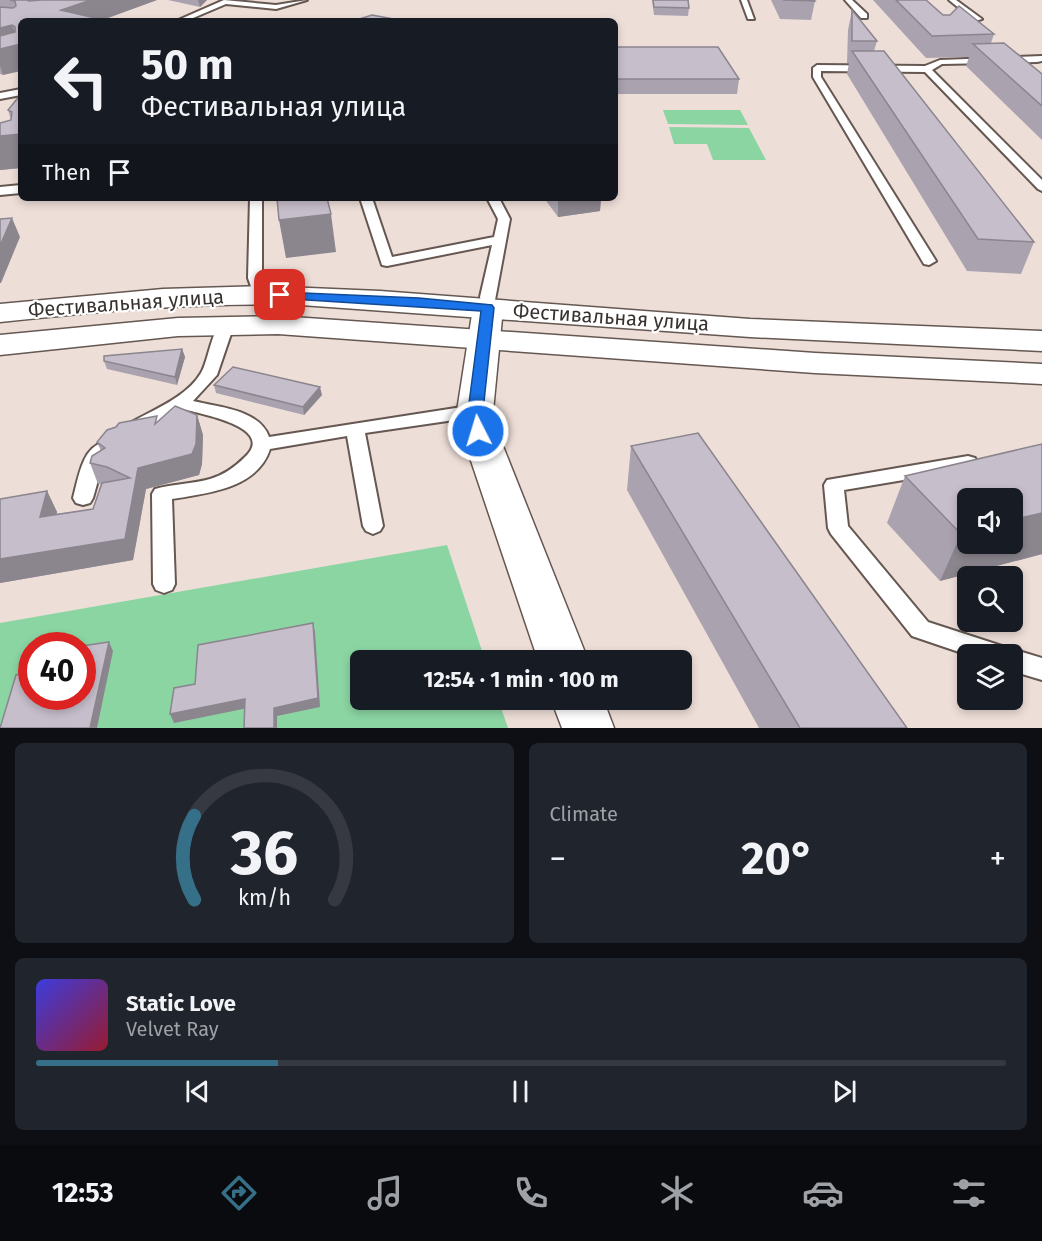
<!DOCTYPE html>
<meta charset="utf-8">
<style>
:root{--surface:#171b24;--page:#20242c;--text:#f1f3f6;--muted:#9ea1a6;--line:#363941;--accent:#357088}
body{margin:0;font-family:"Fira Sans",sans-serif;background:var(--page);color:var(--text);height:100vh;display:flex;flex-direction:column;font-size:22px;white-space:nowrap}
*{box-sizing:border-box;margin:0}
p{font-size:20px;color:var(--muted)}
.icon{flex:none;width:33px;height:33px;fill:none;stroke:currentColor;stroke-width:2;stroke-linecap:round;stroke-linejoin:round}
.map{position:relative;height:728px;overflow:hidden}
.details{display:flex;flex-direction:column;gap:15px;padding:15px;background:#0d0f14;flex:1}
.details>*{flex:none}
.hud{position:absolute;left:18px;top:18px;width:600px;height:183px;border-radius:9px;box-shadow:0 3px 9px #0003;background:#171b24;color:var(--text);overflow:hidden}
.tools{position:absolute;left:957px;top:488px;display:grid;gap:12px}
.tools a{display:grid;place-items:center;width:66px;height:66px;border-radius:9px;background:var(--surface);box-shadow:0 3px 9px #0003;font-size:30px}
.speed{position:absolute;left:18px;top:632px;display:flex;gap:12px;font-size:30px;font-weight:700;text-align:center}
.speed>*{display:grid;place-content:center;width:78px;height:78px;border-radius:50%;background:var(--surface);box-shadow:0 3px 9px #0003;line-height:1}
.speed .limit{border:9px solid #d22;background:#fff;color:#111}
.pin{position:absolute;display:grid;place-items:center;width:51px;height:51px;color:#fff;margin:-26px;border-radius:12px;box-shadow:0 3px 9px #0006}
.me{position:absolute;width:66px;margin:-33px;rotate:355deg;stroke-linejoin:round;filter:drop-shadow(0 0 4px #0008)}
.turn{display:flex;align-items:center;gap:21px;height:126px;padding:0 24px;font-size:27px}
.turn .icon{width:78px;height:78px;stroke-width:2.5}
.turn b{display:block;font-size:42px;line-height:51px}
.then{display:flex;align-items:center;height:57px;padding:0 24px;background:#0003;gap:12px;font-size:22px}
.big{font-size:45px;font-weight:700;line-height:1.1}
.details .widget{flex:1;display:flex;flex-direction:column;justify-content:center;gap:9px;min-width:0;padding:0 21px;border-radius:9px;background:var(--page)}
.details .dial{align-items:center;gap:0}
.dial svg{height:156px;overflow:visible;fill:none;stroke:var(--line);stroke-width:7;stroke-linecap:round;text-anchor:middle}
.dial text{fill:var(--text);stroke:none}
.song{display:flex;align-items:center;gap:18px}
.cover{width:72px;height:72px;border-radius:9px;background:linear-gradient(135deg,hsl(240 70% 55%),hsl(350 70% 35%))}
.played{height:6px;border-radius:3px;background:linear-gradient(90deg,var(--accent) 25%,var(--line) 25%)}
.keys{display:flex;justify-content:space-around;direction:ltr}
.heat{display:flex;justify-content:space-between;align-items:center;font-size:33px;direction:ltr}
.details .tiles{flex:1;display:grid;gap:15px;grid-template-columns:1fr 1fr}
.widget:last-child{grid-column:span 2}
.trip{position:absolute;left:350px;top:650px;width:342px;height:60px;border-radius:9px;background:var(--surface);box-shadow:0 3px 9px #0003;font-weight:700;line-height:60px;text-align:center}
.dock{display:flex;height:96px;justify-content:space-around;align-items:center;background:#090b0e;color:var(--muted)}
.dock .icon{width:42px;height:42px}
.dock .selected{color:var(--accent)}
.dock b{font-size:27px;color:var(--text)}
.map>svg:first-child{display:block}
</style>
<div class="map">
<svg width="1042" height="728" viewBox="0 0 1042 728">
<rect width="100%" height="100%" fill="#eeded8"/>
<!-- green -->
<g fill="#8bd5a3" fill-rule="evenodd">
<path d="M663 110H740L748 125 668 124Z"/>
<path d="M669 127 749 128 766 160H713L707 144H674Z"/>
<path d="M447 545 485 660H360V699H498L508 728H0V623ZM32 645H82V696H32Z"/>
</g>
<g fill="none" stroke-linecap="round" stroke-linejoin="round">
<defs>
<g id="service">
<path d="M224 0 276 5 307 0 276 9 226 4 186 21H176Z"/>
<path d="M741 0H747L754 19H748Z"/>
<path d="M845 0H852L867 14V18H861Z"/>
<path d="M949 0H956L982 19 975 21Z"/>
<path d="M1042 56V61L1037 62 942 64 932 70 1042 180V191L1038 189 925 72 821 71V77L936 261 929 265 924 264 813 77V68L817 65 925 66 940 60Z"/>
<path d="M21 89V95L0 99V93Z"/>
<path d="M21 185V193L0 195V187Z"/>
<path d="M250 198H262V278L268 295 261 299 254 295 248 278Z"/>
<path d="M360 198H372L392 257 494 237 498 219 487 198H499L510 219 493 311H483L480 297 492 245 387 266 382 265Z"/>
<path d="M226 320 234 325 217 375 193 401C217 407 259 409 269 437L475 405 481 407 484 411 481 415 475 417 365 433 383 526 380 531 373 534 366 531 363 526 347 436 270 449C257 489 207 493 172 499L175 584 172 590 164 593 156 590 153 584 152 494 155 489C173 484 192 484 210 479 224 475 235 467 245 457 277 427 200 414 183 409L142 431H130L127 427 130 423C153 410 187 397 201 373 209 360 212 324 226 320Z"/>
<path d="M102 443 109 445 111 449 104 459 93 498 90 503 83 505 76 503 73 498C78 480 82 448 102 443Z"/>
<path d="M968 456 975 458 978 463 975 468 844 490 848 526 928 622 1005 647 1007 651 1012 649 1042 658V680L1012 671V654L968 655 912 636 831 534 828 528 824 485 827 480Z"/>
</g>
<g id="tertiary">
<path d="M488 299 499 302 503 308 493 411 497 431 588 660H538L461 431 457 411 473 308 477 302Z"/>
<path d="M551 699H603L614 728H562Z"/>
</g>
<g id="secondary">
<path d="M262 286 380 291 750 319 1042 331V351L750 337 301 305C200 302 101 311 0 322V304L163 289Z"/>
<path d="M278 316 815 353 1042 364V384L815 373 278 334 178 336 0 355V335L178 318Z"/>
</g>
</defs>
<!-- service casing -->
<use href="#service" stroke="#655751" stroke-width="4"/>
<!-- tertiary casing -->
<use href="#tertiary" stroke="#655751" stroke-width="3"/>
<!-- secondary casing -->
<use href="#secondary" stroke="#655751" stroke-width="3"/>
<!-- service -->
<use href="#service" fill="#fff" fill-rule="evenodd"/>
<!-- tertiary -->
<use href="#tertiary" fill="#fff" fill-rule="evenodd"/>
<!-- secondary -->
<use href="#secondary" fill="#fff" fill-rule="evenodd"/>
</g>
<!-- wall -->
<g fill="#aaa3af">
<path d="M0 0H157L103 20 3 75 0 74Z"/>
<path d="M168 0H207L200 7Z"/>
<path d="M652 0H688L689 8 688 16 654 15Z"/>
<path d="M771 0H814L815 1 811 20 780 19Z"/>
<path d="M873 0H926L943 15 994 34 991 43 1042 74V140L966 66 969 57 926 58Z"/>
<path d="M852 10 877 41 874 51 1034 242 1021 274 967 271 847 74 849 63H847L848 30Z"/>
<path d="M615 47 739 79 737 94H615Z"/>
<path d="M21 94V168L0 170V123L11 120 8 110Z"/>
<path d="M544 198H601L600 211 558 217Z"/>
<path d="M182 349 185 357 177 385 107 369 104 361Z"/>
<path d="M214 385 322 395 304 415 216 393Z"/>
<path d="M197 415 203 435 202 464 199 475 146 489 133 560 0 583 47 491 57 512 56 514 93 509 101 484H98L90 463 101 451 97 442 159 421Z"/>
<path d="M1042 444V554L940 581 887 523 905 476Z"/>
<path d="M631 446 907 728H759L627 490Z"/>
</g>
<!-- shaded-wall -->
<g fill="#8b858e">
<path d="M27 0H157L99 21H34Z"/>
<path d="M198 0H207L200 7Z"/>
<path d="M12 25 19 44H21V71L3 75 0 66V28Z"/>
<path d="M21 134V168L0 170V136Z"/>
<path d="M558 198H601L600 211 558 217Z"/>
<path d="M331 214 336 252 286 258 279 220Z"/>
<path d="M12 218 20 237 1 283H0V246Z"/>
<path d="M182 349 185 357 177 385 175 377Z"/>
<path d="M320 387 322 395 304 415 303 407Z"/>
<path d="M197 415 203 435 202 464 199 475 146 489 133 560 0 583V559L125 539 138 468Z"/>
<path d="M47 491 57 512 50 538 40 517Z"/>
<path d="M1042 513V554L940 581 961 534 968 532V543H1012V520Z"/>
<path d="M313 623 315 632 320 707 277 716V728H274V708Z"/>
<path d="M109 642 113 651 97 728H90Z"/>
<path d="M245 699 248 708 174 723 170 714Z"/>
</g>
<!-- building -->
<g fill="#c6becb" stroke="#8b858e" stroke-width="1.5">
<path d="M10 0H27L29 1 41 0H91L61 10 108 21H21V44L0 49V36L15 32V27L12 25 0 28V7L13 8 16 6 15 1Z"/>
<path d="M653 0H688L689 8 654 7Z"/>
<path d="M783 0H814L815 1Z"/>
<path d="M896 0H926L943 15H950L959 6 994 34 932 36Z"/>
<path d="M852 10 877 41H852Z"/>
<path d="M372 15 404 21H353Z"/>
<path d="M1004 43 1042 74V106L973 44Z"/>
<path d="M615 47H718L739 79H615Z"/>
<path d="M852 51H884L1034 242 978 239Z"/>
<path d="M21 94V134L0 136V123L11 120 12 112 8 110Z"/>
<path d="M277 198H327L331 214 279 220Z"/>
<path d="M12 218 0 246V219Z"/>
<path d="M182 349 175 377 104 361V356Z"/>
<path d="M233 367 320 387 303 407 214 385Z"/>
<path d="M175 406 197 415 196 444 192 454 138 468 125 539 0 559V499L47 491 40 517 93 509 102 483 130 478 107 467 90 463 92 456 105 448 97 442 107 430 116 427 119 423 157 416 155 424Z"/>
<path d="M698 433 907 728H800L631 446Z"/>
<path d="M1042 444V513L1012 520V498H968V532L961 534 905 476Z"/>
<path d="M313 623 318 698 274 708V728H244L245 699 170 714 174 688 195 684 198 645Z"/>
<path d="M109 642 90 728H0L16 675 32 672V696H82V646Z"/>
</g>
<!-- route -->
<path fill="#1a73e8" stroke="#114b97" stroke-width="1.5" d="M280 292 419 298 492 305 494 308 483 411 486 431 484 435H473L468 411 481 311 276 298 274 295Z"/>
<g text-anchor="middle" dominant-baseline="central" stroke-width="4.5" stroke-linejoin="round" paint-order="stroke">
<!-- street labels -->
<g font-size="20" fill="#38322f" stroke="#fff">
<text transform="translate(126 303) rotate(-4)">Фестивальная улица</text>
<text transform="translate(611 317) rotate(4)">Фестивальная улица</text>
</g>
</g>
</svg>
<div class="tools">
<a><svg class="icon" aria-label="sound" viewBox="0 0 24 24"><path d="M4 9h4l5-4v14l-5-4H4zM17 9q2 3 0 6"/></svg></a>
<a><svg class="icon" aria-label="search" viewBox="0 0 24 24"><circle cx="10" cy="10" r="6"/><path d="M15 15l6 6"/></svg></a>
<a><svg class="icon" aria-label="layers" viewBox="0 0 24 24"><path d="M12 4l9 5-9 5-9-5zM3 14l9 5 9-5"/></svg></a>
</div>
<div class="speed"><div class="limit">40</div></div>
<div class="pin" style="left:280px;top:295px;background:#d93025"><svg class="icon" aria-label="arrive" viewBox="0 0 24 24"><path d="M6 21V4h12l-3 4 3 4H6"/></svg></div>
<svg class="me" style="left:478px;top:431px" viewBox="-20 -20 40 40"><circle r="17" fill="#1a73e8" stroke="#fff" stroke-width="3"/><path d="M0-11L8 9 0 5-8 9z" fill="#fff"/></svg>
<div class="trip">12:54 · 1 min · 100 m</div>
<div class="hud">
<div class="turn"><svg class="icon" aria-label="left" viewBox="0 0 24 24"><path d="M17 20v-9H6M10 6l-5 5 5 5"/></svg><div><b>50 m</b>Фестивальная улица</div></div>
<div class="then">Then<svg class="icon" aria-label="arrive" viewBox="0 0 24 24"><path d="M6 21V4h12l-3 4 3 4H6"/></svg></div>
</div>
</div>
<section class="details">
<div class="tiles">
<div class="widget dial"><svg viewBox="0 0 100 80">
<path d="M14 69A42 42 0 1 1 86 69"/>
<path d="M14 69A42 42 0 0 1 14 26" stroke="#357088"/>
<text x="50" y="56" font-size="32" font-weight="700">36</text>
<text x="50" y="72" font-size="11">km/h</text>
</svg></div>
<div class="widget"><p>Climate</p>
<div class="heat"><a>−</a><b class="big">20°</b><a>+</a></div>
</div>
<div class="widget">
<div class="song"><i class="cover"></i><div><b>Static Love</b><p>Velvet Ray</p></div></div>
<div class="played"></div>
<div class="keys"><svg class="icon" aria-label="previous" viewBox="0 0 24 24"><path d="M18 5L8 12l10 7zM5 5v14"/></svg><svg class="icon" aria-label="pause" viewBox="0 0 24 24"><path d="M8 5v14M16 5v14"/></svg><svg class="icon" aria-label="next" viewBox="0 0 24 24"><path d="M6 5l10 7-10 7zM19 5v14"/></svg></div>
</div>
</div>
</section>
<nav class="dock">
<b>12:53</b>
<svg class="icon selected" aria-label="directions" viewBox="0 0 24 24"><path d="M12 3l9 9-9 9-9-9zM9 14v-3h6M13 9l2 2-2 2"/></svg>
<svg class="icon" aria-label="music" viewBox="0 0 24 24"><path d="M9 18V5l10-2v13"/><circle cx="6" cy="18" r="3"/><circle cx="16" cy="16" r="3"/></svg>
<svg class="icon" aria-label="phone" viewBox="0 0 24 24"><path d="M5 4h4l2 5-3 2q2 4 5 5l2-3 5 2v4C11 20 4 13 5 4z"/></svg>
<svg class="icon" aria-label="climate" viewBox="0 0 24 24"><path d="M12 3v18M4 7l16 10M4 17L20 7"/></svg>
<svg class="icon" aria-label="car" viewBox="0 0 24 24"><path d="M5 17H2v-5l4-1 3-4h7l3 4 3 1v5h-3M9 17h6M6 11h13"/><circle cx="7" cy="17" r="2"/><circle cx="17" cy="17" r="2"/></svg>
<svg class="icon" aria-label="filters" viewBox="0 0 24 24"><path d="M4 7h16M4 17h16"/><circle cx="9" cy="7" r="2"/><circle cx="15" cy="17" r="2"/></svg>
</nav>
